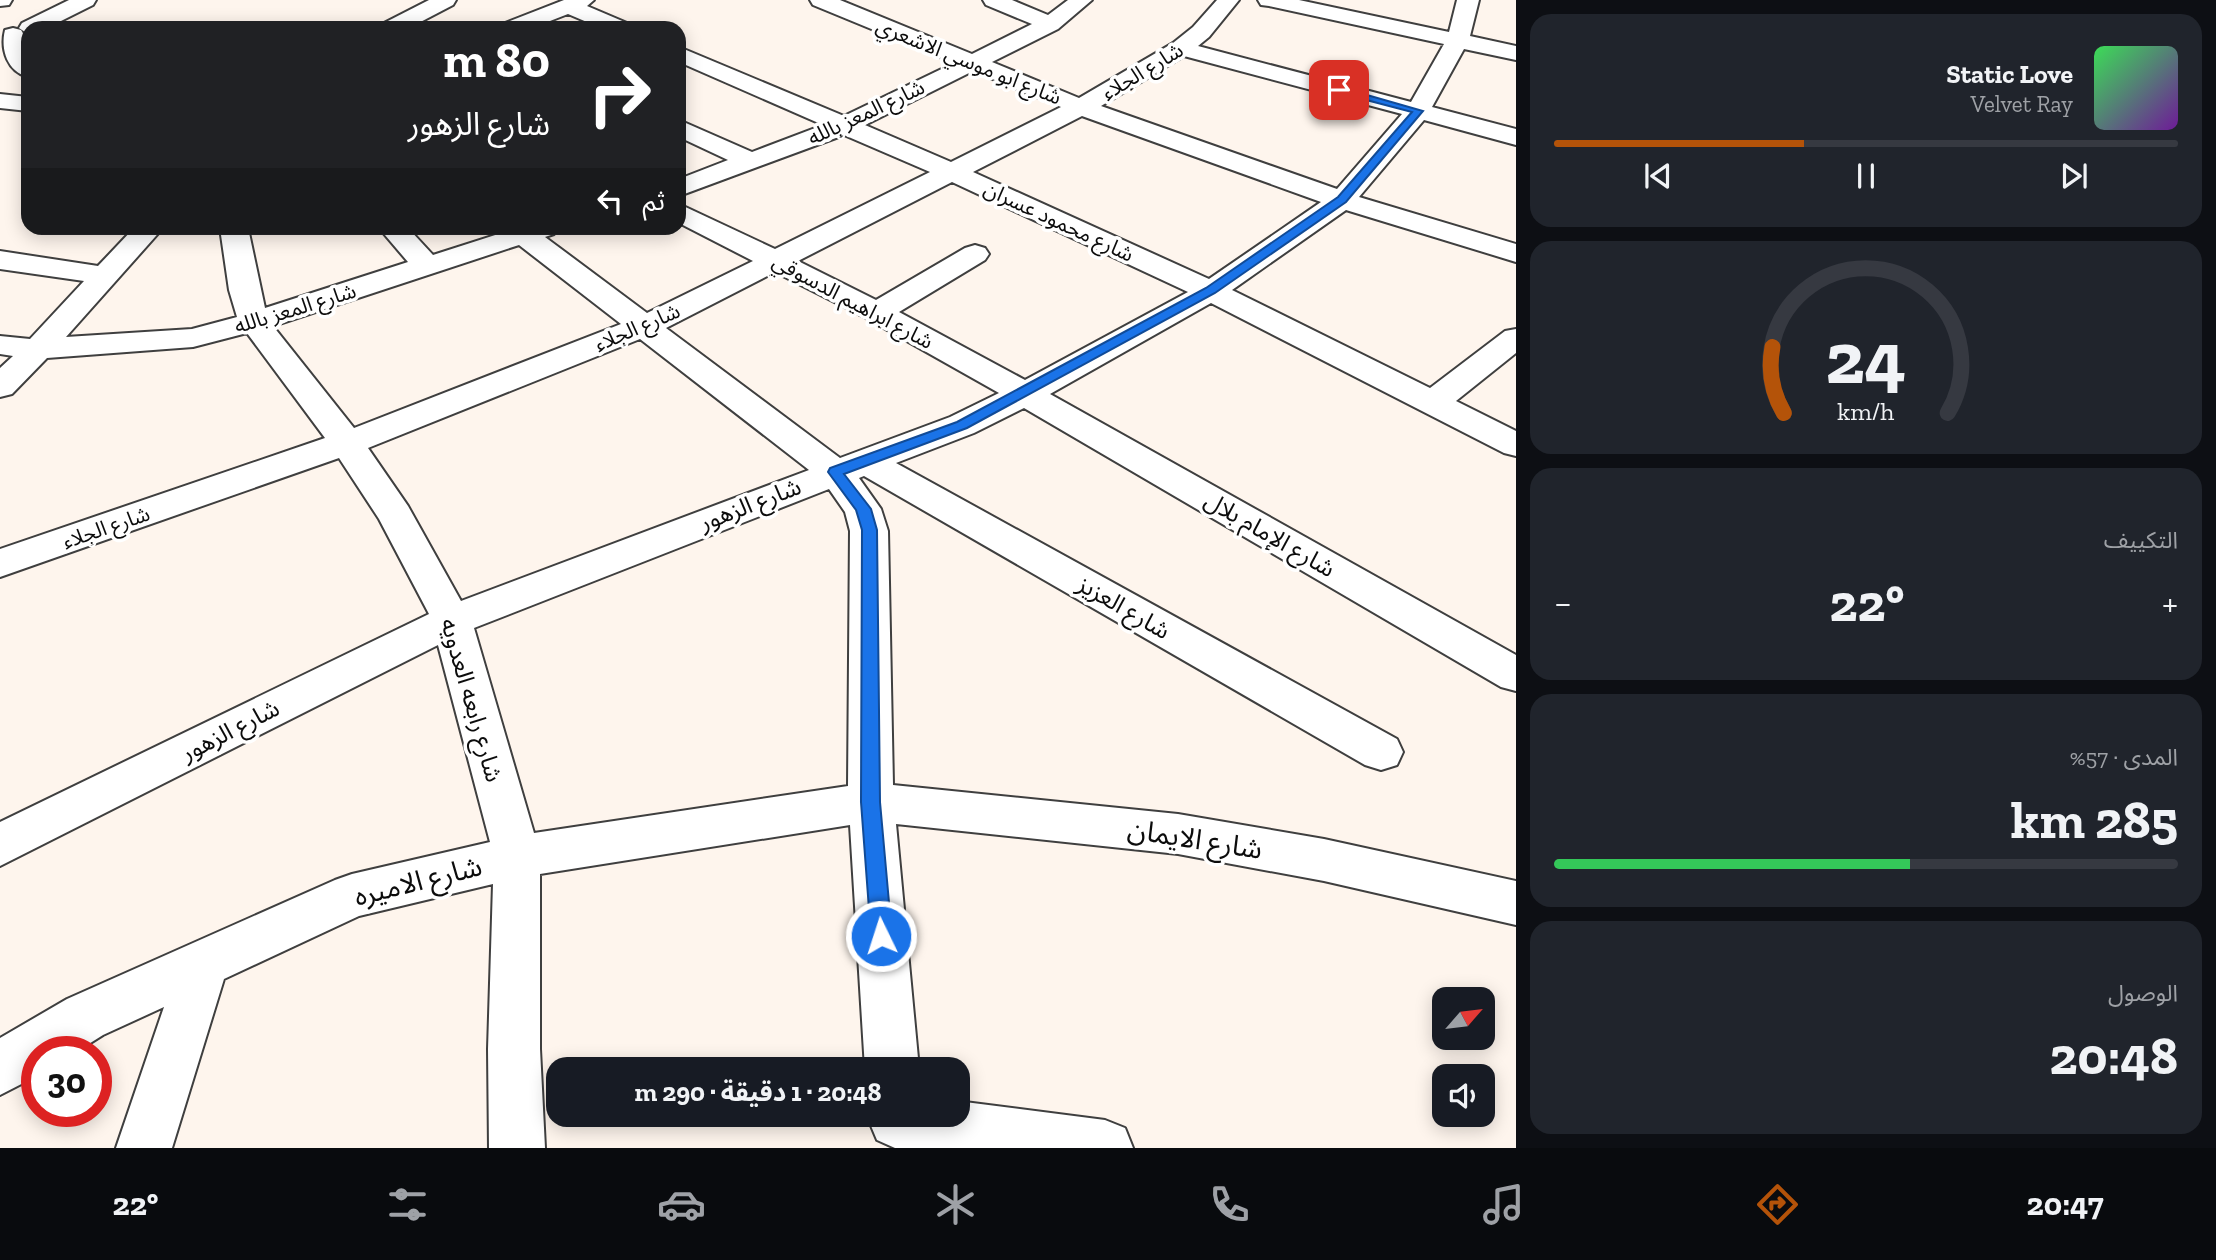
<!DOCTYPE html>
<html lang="ar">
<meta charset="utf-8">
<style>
:root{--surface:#171b24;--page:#20242c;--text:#f1f3f6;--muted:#9ea1a6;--line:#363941;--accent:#b45309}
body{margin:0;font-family:"Zilla Slab","Noto Sans Arabic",serif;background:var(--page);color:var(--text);direction:rtl;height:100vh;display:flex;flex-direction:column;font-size:26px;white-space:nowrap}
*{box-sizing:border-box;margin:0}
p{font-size:23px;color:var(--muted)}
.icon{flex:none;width:38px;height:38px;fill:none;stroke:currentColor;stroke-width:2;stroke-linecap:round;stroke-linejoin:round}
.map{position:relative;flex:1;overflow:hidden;direction:ltr}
.sheet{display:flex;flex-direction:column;gap:14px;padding:14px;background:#0d0f14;width:700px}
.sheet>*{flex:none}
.banner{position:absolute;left:21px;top:21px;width:665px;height:214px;border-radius:21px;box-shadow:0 4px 18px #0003;direction:rtl;background:#202124;color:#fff;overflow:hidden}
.needle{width:46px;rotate:62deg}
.buttons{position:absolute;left:1432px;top:987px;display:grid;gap:14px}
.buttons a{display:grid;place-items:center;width:63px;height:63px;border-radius:14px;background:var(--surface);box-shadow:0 4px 18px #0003;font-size:35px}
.speed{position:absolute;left:21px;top:1036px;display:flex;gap:14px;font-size:35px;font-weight:700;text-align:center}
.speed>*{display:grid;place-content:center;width:91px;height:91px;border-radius:50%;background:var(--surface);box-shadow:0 4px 18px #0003;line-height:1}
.speed .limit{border:10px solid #d22;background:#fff;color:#111}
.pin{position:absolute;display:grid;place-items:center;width:60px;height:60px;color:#fff;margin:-30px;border-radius:14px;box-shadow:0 4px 10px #0006}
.me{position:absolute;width:77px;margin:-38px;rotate:356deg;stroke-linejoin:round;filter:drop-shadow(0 0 5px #0008)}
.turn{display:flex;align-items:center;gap:24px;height:147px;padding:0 21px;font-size:32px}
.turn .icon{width:91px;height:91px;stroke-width:2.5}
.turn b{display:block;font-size:49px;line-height:60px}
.then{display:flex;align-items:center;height:66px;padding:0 21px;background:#0003;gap:14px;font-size:26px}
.big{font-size:52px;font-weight:700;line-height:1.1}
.sheet .tile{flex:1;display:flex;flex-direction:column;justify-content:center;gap:10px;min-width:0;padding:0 24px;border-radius:21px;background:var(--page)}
.sheet .dial{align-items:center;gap:0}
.dial svg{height:182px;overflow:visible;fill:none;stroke:var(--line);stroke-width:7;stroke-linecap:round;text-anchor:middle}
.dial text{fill:var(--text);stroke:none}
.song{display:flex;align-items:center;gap:21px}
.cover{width:84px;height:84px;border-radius:10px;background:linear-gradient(135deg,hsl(130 70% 55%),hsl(280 70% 35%))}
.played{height:7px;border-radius:4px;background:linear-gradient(90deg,var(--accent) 40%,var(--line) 40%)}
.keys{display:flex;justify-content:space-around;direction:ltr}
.heat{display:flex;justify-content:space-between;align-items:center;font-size:38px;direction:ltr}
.charge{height:10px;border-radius:5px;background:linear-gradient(90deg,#34c759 57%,var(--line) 0)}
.trip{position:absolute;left:546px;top:1057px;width:424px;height:70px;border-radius:21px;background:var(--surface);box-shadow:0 4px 18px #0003;font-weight:700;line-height:70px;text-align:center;direction:rtl}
.tab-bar{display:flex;height:112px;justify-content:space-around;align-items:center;background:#090b0e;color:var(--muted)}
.tab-bar .icon{width:49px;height:49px}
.tab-bar .current{color:var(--accent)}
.tab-bar b{font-size:32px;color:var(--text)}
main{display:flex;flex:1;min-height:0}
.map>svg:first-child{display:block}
</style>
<main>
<section class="sheet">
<div class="tile">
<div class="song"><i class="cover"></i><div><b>Static Love</b><p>Velvet Ray</p></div></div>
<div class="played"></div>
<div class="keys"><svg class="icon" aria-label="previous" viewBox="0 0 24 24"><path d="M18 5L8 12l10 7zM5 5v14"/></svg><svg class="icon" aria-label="pause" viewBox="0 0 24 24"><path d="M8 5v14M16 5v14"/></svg><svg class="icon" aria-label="next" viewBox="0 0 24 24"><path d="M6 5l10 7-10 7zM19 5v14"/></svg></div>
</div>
<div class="tile dial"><svg viewBox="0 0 100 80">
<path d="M14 69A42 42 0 1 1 86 69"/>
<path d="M14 69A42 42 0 0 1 9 40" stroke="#b45309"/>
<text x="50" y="56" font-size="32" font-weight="700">24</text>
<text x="50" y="72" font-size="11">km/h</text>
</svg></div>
<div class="tile"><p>التكييف</p>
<div class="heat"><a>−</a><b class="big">22°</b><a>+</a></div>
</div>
<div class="tile"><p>المدى · 57%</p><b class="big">285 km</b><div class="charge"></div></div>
<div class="tile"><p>الوصول</p><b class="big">20:48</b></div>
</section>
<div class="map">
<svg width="1516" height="1148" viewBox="0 0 1516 1148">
<rect width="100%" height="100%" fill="#fef5ed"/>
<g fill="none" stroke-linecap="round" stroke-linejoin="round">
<defs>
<g id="minor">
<path d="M429 0H456L453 5 409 28H381L384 23Z"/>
<path d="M564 0H594L587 6 627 23 630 28H601L568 14 532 28H502L505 23Z"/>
<path d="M810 0H840L972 54 1032 24 986 5 983 0H1012L1048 15 1068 0H1092L1058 29 992 62 1079 98 1173 43 1193 27 1217 0H1239L1209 37 1198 46 1411 102 1444 44 1269 6 1261 5 1258 0H1299L1449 32 1457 0H1479L1470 36 1516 46V60L1464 49 1432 107 1516 129V145L1424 120 1359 197 1516 244V262L1346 210 1232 290 1430 388 1505 331 1516 329V353L1456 401 1516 431V456L1504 453 1211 303 1050 394 1516 655V691L1501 687 1024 408 974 433 896 463 1397 739 1403 752 1397 765 1381 770 1365 765 864 476 859 478 881 509 888 531 893 785 1178 814 1324 839 1516 881V925L1324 881 1178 854 896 824 919 1069H865L850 825 540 874V1049L545 1148H489L488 1049 493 884 359 916 224 979 172 1148H116L164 1007 103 1035 76 1052H37V1076L0 1095V1038L67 999 335 880 352 874 490 842 438 645 0 866V822L429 614 379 519 339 458 0 577V549L325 438 247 333 193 347 47 358 12 394 0 397V368L13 356 0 354V336L30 339 84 281 0 269V251L98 266 134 228H163L66 337 192 329 237 317 229 290 220 228H248L265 308 408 262 379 228H408L433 255 517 228H558L554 234 545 237 647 313 753 261 679 223V204L775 249 930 172 844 135 679 196V179L728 160 679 137V120L752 152 823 125 679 62V47L844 116 954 63 813 5ZM1184 56 1402 114 1337 189 1101 106ZM973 71 1061 107 951 162 865 125ZM1082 116 1321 202 1209 279 973 172ZM952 182 1188 292 1025 380 899 312 985 260 989 254 985 248 975 245 965 248 876 300 798 261ZM519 245 621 324 354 428 273 326ZM775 272 866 318 999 393 950 417 840 458 666 328ZM640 339 809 470 461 601 408 506 368 448ZM829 489 845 512 850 531 848 786 534 833 474 628Z"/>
<path d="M13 28 21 30 24 35C21 50 28 60 28 77 8 72 0 50 5 30Z"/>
<path d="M0 94 28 97V111L0 108Z"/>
<path d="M957 1101 1105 1120 1125 1128 1133 1148H895L877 1140 869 1121 871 1115H957Z"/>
</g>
<g id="tertiary">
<path d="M0 0H12L9 5 0 6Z"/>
<path d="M69 0H96L93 5 47 28H28V34L19 28 22 23Z"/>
</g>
</defs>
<!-- minor casing -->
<use href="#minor" stroke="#3f3f3f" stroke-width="4"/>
<!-- tertiary casing -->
<use href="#tertiary" stroke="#3f3f3f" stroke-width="4"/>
<!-- minor -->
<use href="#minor" fill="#fff" fill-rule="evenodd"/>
<!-- tertiary -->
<use href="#tertiary" fill="#fff" fill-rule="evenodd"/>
</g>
<!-- route -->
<path fill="#1a73e8" stroke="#114b97" stroke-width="2" d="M1339 87 1423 111 1346 202 1215 293 967 428 844 474 871 509 877 530 880 802 892 936 889 943 881 945 874 943 871 936 861 802 862 530 856 510 828 472 830 468 957 422 1206 288 1338 197 1412 112 1336 92 1334 90Z"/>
<g text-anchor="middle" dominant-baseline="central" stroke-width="7" stroke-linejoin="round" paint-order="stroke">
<!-- far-street labels -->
<g font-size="21" fill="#0c0c0c" stroke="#fff">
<text transform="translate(969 61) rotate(22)">شارع ابو موسي الاشعري</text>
<text transform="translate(1142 71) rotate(-31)">شارع الجلاء</text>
<text transform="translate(866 112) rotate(-25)">شارع المعز بالله</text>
<text transform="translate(1059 221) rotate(25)">شارع محمود عسران</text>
<text transform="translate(853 301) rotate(28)">شارع ابراهيم الدسوقي</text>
<text transform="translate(295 308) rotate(-17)">شارع المعز بالله</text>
<text transform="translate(637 327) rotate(-23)">شارع الجلاء</text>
<text transform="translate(106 527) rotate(-19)">شارع الجلاء</text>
</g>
<!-- street labels -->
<g font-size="24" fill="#0c0c0c" stroke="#fff">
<text transform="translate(750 504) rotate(-21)">شارع الزهور</text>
<text transform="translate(1270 534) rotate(30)">شارع الإمام بلال</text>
<text transform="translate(1124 607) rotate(30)">شارع العزيز</text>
<text transform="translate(472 700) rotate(74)">شارع رابعه العدويه</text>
<text transform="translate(230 730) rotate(-27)">شارع الزهور</text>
</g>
<!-- near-street labels -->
<g font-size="28" fill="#0c0c0c" stroke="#fff">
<text transform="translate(1195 839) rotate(9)">شارع الايمان</text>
<text transform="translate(418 881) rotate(-14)">شارع الاميره</text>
</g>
</g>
</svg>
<div class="buttons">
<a><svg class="needle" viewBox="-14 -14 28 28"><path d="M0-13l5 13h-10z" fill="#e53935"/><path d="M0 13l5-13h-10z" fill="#9ea1a6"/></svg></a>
<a><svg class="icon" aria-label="sound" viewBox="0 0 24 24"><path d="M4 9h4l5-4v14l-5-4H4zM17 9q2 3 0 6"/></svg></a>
</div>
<div class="speed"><div class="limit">30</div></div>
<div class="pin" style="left:1339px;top:90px;background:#d93025"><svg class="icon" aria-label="arrive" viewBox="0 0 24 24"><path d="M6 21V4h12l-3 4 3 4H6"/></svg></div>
<svg class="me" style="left:881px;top:936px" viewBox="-20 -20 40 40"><circle r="17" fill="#1a73e8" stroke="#fff" stroke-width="3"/><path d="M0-11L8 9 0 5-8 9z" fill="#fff"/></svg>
<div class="trip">20:48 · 1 دقيقة · 290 m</div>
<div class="banner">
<div class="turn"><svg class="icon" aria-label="right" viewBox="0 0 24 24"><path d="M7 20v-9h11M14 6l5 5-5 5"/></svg><div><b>80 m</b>شارع الزهور</div></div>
<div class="then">ثم<svg class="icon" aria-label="left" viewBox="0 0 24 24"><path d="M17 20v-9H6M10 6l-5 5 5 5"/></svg></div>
</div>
</div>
</main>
<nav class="tab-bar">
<b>20:47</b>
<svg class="icon current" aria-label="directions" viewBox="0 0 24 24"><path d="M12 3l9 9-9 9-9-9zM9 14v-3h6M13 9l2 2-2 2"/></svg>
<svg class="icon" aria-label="music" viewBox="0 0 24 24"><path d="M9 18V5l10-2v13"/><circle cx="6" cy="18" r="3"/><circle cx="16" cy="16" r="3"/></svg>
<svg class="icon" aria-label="phone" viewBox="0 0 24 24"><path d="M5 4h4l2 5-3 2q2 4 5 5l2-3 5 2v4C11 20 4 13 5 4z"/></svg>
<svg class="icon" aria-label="climate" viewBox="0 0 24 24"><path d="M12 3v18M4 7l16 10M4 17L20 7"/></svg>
<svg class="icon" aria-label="car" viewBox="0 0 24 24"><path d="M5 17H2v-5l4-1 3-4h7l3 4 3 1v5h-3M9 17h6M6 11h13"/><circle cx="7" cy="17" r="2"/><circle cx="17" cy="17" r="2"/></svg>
<svg class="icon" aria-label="filters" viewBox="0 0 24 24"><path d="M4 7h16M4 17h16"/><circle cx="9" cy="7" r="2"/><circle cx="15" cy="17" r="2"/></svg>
<b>22°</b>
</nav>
